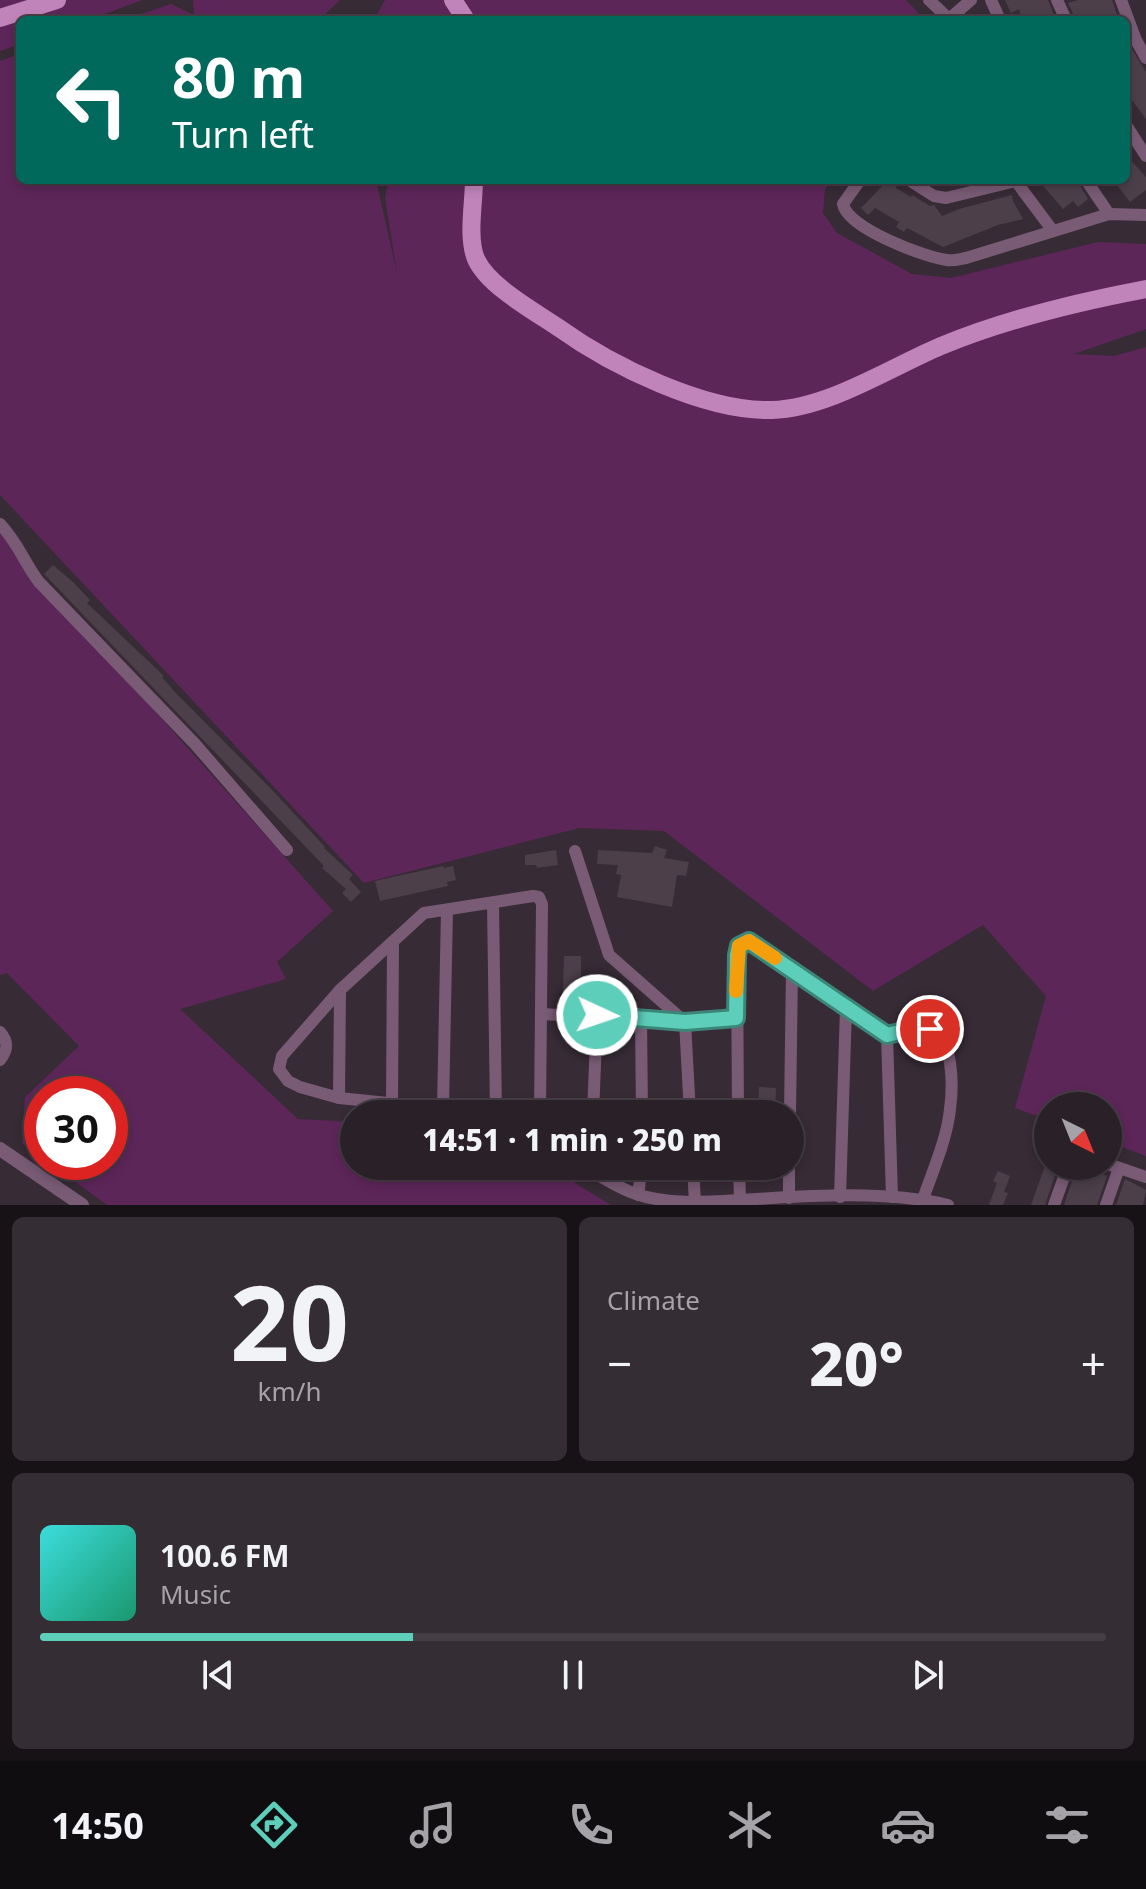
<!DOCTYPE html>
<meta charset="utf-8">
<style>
:root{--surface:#292028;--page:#352d34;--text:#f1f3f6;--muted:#a5a3a8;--line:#453e45;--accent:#5cceba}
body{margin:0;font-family:"Noto Sans",sans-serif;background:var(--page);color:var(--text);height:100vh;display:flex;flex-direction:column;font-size:30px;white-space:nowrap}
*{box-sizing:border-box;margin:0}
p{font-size:26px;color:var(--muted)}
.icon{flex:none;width:44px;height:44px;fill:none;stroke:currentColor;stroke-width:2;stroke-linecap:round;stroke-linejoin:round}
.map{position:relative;height:1205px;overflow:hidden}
.details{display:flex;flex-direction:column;gap:12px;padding:12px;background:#171216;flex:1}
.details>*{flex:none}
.hud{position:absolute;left:16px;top:16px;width:1114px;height:168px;border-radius:12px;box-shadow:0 4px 12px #0003,0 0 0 2px var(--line);background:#00695c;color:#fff;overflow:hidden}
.needle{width:52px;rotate:137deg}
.tools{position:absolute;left:1034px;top:1092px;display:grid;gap:16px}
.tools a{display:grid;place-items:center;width:88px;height:88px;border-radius:50%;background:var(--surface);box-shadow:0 4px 12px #0003,0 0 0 2px var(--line);font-size:40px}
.speed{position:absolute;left:24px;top:1076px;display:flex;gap:16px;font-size:40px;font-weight:700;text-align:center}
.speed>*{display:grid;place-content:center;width:104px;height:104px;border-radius:50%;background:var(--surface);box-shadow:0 4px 12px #0003,0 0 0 2px var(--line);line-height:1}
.speed .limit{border:12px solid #d22;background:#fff;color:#111}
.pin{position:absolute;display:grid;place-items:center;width:68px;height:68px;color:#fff;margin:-34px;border:4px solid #fff;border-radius:50%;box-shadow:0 2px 8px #0007}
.me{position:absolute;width:88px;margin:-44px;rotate:93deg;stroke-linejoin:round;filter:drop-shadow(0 0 6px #0008)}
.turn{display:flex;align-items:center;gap:28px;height:168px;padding:0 24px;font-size:36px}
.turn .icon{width:104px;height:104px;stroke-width:2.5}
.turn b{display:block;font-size:56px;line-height:68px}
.big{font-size:60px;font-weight:800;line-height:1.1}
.details .widget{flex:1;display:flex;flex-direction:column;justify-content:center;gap:12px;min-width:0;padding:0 28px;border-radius:12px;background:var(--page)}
.details .dial{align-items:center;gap:0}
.dial b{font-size:104px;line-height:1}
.song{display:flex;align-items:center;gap:24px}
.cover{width:96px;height:96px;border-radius:12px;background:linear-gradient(135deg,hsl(180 70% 55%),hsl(160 70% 35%))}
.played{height:8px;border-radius:4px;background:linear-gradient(90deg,var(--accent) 35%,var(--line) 35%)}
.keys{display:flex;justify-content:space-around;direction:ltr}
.heat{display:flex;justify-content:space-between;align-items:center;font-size:44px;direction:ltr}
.details .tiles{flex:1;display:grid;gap:12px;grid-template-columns:1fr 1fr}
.widget:last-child{grid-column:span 2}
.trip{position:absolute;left:340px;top:1100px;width:464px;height:80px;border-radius:40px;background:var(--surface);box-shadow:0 4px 12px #0003,0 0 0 2px var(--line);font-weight:800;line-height:80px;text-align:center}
.tab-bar{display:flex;height:128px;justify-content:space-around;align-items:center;background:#100d10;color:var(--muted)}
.tab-bar .icon{width:56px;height:56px}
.tab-bar .selected{color:var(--accent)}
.tab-bar b{font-size:36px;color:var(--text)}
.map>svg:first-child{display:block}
</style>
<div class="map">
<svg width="1146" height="1205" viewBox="0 0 1146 1205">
<rect width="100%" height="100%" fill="#372b36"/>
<!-- green -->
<g fill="#5d2659">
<path d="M0 0H142L89 20H20V44L0 51Z"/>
<path d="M193 0H340L319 20H123L171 4 194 15Z"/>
<path d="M385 0H906L925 20H374Z"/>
<path d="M20 54V180H376L397 273 385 198 388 180H832L825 189 823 213 837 233 912 274 951 278 1098 242 1146 244V329L1074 354 1114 356 1146 347V1156L1108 1142V1106H1048V1120L1015 1108 1046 996 983 925 873 991 664 831 579 828 364 883 0 495V61Z"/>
<path d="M0 530 32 573 333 911 277 962 286 979 180 1009 298 1119 354 1122V1166H547L611 1205H107L48 1162H110V1094H42V1158L22 1143 25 1097 79 1046 7 973 0 975Z"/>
</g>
<!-- building -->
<g fill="#4c3f4a">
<path d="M1005 0H1048L1056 20H1022L1019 9 1011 13Z"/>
<path d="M1078 0H1112L1119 20H1088L1085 14 1075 18 1068 3Z"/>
<path d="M1126 39 1146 72V119L1126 92V67L1130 65 1126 59Z"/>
<path d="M1126 155 1146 177V190L1130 202 1113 180H1126Z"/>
<path d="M888 180H898L896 188 911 197 912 195 930 206 934 205 942 216 959 209 1012 195 1013 201 1023 219 998 225 943 247 907 228 904 232 896 227 899 222 875 208 868 215 861 208Z"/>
<path d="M1038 180H1077L1088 199 1078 207 1073 201 1063 209Z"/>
<path d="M53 565 74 583 90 600 87 603 164 676 162 677 174 691 276 794 325 847 324 848 353 875 349 879 361 892 351 902 342 893 346 889 322 868 324 866 46 576 44 574Z"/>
<path d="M655 846 667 850 664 858 689 862 686 876 677 875 672 907 617 897 621 875 616 874 618 865 597 864 598 850 652 853Z"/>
<path d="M556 850 558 865 537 868 536 865H525V855Z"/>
<path d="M443 866 444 868 453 866 456 880 447 882 448 886 380 901 375 881Z"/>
<path d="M564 956H581V991H563Z"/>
<path d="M759 1087 776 1088 775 1114H758Z"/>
<path d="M1045 1166H1058L1045 1205H1031Z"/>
<path d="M1077 1166H1085L1107 1176 1097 1205H1064Z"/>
<path d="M998 1171 1010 1176 1004 1192 1008 1193 1003 1205H989L997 1183 993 1181Z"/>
<path d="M1125 1179 1146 1190 1143 1205H1116Z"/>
</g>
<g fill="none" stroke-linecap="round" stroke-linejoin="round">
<!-- minor -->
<g stroke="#795b75" stroke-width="12">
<path d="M929 0 949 19"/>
<path d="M991 0 1000 20"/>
<path d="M1057 0 1066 20"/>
<path d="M1121 0 1136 40 1146 58"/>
<path d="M949 19 971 0"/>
<path d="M1126 125 1146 156"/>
<path d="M860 180 843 204C847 228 924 257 947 260 953 261 960 259 966 258L1109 214 1146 215"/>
<path d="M909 180 934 196 946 198 1016 181"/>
<path d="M1015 180 1053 231"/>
<path d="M1086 180 1109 214"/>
<path d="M0 524C18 543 24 562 39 582L195 744 287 850"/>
<path d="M575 851 609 955 685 1022 690 1114"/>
<path d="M493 903 496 1114 339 1098 300 1087 288 1081 279 1069 282 1056 340 990 424 913 533 896 539 897 542 904 540 1114"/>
<path d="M542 1014 685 1022 736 1018"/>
<path d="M641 1018 642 1114"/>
<path d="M0 1032C9 1042 8 1050 0 1060"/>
<path d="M887 1035 892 1197"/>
<path d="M339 1098 340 990"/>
<path d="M392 1103 393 943"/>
<path d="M443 1107 447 910"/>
<path d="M593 1114 597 1015"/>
<path d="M738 1114 737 955 739 946 749 941 887 1035C900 1032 917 1025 930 1029 954 1037 953 1087 950 1109 947 1139 933 1170 923 1199"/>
<path d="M790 1114 792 969"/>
<path d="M1108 1164 1146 1177"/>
<path d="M582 1166C600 1175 617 1188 636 1194 668 1205 707 1202 740 1200 804 1196 886 1190 948 1205"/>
<path d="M693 1166 695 1203"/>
<path d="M739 1166 740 1200"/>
<path d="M638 1195 642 1166"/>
<path d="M840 1197 846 1008"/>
<path d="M789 1198V1166"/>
<path d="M1054 1205 1068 1166"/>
<path d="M1106 1205 1119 1168"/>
</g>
<!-- tertiary -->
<path stroke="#795b75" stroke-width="14" d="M0 1149 82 1205"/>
<!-- primary -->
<g stroke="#c184ba" stroke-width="18">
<path d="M453 0 466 20"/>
<path d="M0 18 57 0"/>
<path d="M474 180C474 203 467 237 476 259 488 286 534 311 559 328 612 366 706 412 772 410 829 408 889 368 941 346 1006 319 1077 302 1146 289"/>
</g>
</g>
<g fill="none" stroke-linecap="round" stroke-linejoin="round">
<defs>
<path id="route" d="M597 1015 685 1022 736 1018 737 955 739 946 749 941 887 1035 921 1027 930 1029"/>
</defs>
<!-- route casing -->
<use href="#route" stroke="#3c8679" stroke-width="20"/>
<!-- route -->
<use href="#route" stroke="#5cceba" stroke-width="14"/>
<!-- slow -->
<path stroke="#f59e0b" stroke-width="14" d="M736 991 739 946 749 941 775 958"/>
</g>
</svg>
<div class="tools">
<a><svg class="needle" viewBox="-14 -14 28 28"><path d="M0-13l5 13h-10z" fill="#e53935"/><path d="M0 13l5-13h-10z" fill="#a5a3a8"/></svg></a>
</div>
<div class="speed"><div class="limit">30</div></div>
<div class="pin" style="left:930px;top:1029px;background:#d93025"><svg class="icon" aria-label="arrive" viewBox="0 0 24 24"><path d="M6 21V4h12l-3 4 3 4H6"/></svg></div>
<svg class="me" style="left:597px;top:1015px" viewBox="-20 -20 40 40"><circle r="17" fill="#5cceba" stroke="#fff" stroke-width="3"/><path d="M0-11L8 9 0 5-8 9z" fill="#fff"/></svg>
<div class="trip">14:51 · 1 min · 250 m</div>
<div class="hud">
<div class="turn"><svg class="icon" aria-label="left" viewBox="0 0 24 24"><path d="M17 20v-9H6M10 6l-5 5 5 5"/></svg><div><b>80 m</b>Turn left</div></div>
</div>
</div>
<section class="details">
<div class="tiles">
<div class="widget dial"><b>20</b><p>km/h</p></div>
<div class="widget"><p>Climate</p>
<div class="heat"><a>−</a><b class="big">20°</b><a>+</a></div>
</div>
<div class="widget">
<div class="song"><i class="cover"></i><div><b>100.6 FM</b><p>Music</p></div></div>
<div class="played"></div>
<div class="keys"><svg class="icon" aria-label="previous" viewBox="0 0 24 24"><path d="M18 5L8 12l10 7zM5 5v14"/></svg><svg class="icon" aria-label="pause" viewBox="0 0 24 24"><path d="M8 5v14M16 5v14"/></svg><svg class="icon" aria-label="next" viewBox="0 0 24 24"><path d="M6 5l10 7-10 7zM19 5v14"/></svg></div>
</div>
</div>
</section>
<nav class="tab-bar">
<b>14:50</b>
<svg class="icon selected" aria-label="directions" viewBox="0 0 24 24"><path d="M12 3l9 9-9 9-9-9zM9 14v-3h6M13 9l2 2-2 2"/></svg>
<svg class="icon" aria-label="music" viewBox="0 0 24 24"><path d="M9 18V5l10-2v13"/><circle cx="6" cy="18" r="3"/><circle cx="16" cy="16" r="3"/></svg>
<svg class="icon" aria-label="phone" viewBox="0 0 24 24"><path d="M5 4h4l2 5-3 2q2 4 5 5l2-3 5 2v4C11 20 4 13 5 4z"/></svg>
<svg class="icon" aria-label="climate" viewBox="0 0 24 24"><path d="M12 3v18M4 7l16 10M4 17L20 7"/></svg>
<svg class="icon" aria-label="car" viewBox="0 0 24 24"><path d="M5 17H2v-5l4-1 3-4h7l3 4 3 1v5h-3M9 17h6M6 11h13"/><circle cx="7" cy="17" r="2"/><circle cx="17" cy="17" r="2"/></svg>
<svg class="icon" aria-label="filters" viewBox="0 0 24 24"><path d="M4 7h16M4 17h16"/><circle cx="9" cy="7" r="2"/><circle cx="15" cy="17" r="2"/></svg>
</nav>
